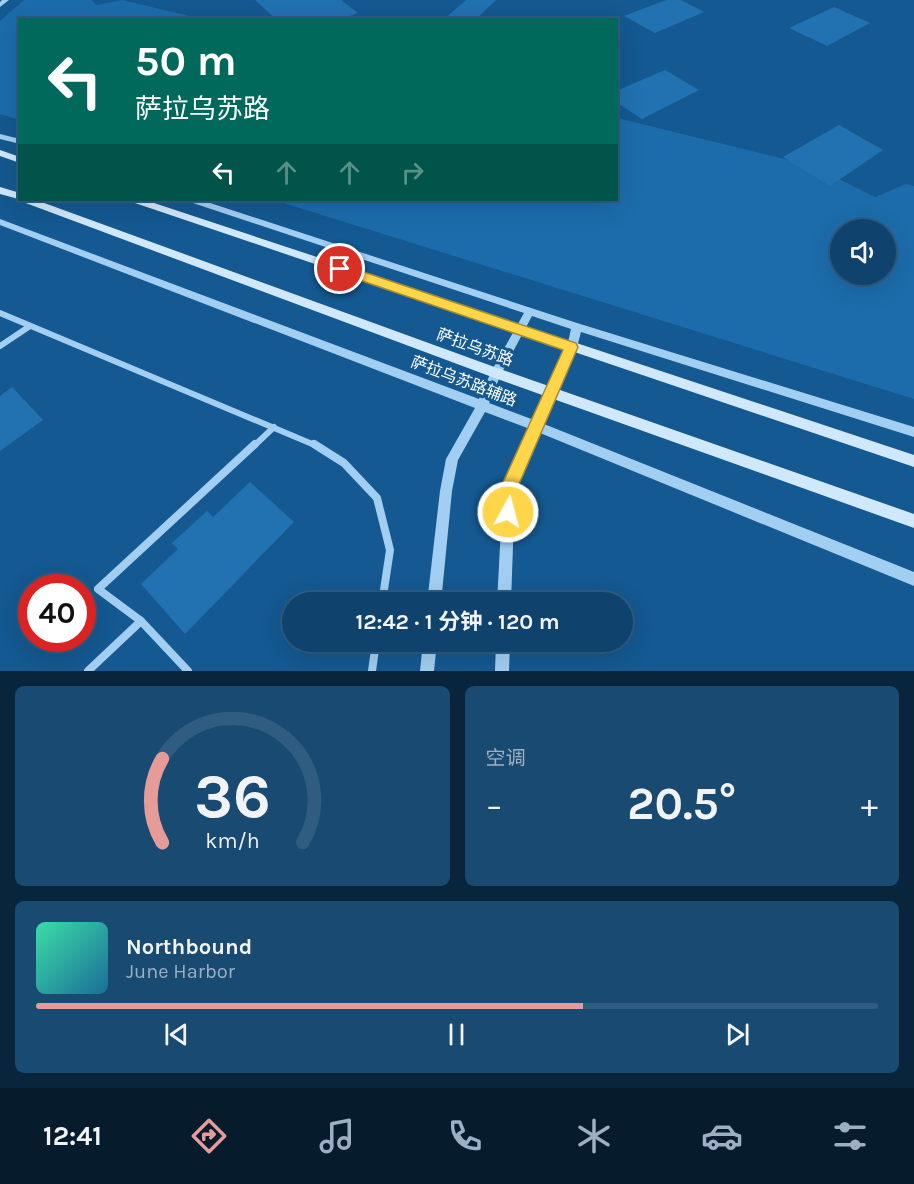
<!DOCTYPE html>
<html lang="zh">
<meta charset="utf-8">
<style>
:root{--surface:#0f436d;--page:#184a72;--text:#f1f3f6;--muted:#9bb0c2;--line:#2f5c80;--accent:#e69b98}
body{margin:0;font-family:Karla,"Noto Sans SC",sans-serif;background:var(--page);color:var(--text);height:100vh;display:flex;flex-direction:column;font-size:22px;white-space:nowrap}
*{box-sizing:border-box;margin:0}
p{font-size:20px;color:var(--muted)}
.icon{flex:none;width:33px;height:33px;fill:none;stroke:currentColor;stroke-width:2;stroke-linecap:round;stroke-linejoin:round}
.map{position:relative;height:671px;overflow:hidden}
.side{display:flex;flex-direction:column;gap:15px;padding:15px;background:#08253c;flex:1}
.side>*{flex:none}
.guide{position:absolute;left:18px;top:18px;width:600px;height:183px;border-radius:0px;box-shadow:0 6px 24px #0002,0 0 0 2px var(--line);background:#00695c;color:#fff;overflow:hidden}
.tools{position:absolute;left:830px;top:219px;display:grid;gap:12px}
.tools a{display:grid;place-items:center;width:66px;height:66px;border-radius:50%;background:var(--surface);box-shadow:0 6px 24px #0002,0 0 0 2px var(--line);font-size:30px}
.speed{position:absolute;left:18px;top:574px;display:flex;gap:12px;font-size:30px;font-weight:700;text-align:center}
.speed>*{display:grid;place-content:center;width:78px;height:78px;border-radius:50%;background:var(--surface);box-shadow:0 6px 24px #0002,0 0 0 2px var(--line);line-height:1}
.speed .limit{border:9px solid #d22;background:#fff;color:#111}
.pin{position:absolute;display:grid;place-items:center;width:51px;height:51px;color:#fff;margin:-26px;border:3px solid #fff;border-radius:50%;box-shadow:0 2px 6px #0007}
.me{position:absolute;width:66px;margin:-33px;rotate:7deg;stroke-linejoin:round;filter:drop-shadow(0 0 4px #0008)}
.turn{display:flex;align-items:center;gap:21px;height:126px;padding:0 18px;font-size:27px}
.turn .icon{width:78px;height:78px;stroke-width:2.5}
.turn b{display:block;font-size:42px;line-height:51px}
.lanes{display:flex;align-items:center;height:57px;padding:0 18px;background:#0003;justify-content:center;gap:30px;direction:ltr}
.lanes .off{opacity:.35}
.big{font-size:45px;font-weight:700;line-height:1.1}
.side .widget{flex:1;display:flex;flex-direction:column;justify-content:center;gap:9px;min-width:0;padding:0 21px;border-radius:9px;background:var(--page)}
.side .dial{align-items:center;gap:0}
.dial svg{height:156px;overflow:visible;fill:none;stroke:var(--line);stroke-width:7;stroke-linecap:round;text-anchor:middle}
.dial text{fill:var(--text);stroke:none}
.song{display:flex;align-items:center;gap:18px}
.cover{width:72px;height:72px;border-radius:9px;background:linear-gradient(135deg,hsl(160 70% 55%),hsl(200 70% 35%))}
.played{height:6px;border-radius:3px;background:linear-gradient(90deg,var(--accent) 65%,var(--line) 65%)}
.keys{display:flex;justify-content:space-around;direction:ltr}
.heat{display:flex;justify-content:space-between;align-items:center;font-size:33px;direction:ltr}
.side .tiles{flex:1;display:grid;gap:15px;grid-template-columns:1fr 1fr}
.widget:last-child{grid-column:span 2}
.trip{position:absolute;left:282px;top:592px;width:351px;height:60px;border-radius:30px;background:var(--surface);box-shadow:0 6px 24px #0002,0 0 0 2px var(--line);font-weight:700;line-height:60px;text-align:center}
.tabs{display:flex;height:96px;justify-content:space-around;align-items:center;background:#061b2c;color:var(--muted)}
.tabs .icon{width:42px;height:42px}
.tabs .active{color:var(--accent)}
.tabs b{font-size:27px;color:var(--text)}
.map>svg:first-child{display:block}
</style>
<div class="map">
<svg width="914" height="671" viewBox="0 0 914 671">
<rect width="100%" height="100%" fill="#145991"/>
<!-- green -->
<g fill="#1c6cab" fill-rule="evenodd">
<path d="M24 0H91L97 5 122 0 202 19 20 20 19 120 0 114V21Z"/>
<path d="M617 118 813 166 875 197 906 184 914 186V399L274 200H616ZM840 230H885V274H840Z"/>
</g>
<!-- building -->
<g fill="#2271b0">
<path d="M255 0H341L358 13 340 20H277Z"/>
<path d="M466 0H496L475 20H443Z"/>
<path d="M666 0H681L704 12 655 33 624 16Z"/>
<path d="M834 7 870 23 827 46 789 28Z"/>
<path d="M665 70 699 90 642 119 616 102V91Z"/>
<path d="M839 125 883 150 830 186 783 157Z"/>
<path d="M12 387 43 420 0 451V396Z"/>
<path d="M250 482 294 522 185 634 141 584 178 549 172 543 207 511 213 517Z"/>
</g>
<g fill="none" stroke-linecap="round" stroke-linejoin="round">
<!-- minor-far1 -->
<g stroke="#a1cef1" stroke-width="6">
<path d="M0 313 317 446"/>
<path d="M0 346 30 326"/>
<path d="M254 446 274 427"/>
</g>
<!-- minor -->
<g stroke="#a1cef1" stroke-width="8">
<path d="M314 444 344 463 377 498 390 550 382 603"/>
<path d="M141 621 98 589 255 444"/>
<path d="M88 671 141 621 188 671"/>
<path d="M372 671 376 642"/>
</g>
<!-- tertiary -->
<g fill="#a1cef1" fill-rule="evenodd">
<path d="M2 0H9L0 7V2Z"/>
<path d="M0 134 20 139V144L0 139Z"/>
<path d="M189 200H201L577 323 914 427V437L581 332 577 347 544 424 914 572V586L540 433 515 489 511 603H497L503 489 530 429 485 412 458 460 452 491 441 603H427L440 491 446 459 475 408 0 225V219L479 399 492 370 524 313 190 202ZM532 316 571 329 567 347 534 420 489 403 501 374Z"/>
<path d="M423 642H437L434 671H420Z"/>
<path d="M496 642H510L509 671H495Z"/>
</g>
<!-- secondary -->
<g fill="#d0e8fc" fill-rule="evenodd">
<path d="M0 150 20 157V163L0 156Z"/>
<path d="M0 187 20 193V200H36L500 369 914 514V528L492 377 23 202 22 200 0 194Z"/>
<path d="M131 200H145L914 455V467L132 202Z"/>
</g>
</g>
<!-- route -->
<path fill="#ffd54a" stroke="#a68a30" stroke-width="1.5" d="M340 264 576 343 578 347 517 489 516 512 514 518 508 520 502 518 499 512 500 489 563 350 336 272 334 269Z"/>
<g text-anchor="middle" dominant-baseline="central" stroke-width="6" stroke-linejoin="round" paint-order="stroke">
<!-- street labels -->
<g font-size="16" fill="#fff" stroke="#145991">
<text transform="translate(475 347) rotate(20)">萨拉乌苏路</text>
<text transform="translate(464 381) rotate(21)">萨拉乌苏路辅路</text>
</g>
</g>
</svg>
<div class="tools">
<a><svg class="icon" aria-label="sound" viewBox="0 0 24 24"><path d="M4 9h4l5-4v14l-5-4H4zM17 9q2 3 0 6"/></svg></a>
</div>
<div class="speed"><div class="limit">40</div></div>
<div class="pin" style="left:340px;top:269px;background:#d93025"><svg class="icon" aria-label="arrive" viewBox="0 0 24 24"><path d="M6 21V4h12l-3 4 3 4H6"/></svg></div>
<svg class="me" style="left:508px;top:512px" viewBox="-20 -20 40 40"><circle r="17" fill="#ffd54a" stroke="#fff" stroke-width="3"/><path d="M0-11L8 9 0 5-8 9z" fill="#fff"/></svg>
<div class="trip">12:42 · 1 分钟 · 120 m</div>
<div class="guide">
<div class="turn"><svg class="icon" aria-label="left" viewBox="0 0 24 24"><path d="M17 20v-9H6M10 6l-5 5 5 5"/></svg><div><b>50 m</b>萨拉乌苏路</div></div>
<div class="lanes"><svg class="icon" aria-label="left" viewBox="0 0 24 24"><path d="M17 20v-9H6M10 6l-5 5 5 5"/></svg><svg class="icon off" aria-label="ahead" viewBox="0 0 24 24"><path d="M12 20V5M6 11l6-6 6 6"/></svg><svg class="icon off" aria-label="ahead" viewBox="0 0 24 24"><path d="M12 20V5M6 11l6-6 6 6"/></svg><svg class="icon off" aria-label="right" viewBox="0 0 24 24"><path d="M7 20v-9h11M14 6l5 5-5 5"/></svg></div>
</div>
</div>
<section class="side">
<div class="tiles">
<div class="widget dial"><svg viewBox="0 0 100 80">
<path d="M14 69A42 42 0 1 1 86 69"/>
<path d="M14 69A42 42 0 0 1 14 26" stroke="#e69b98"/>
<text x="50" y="56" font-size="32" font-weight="700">36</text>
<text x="50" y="72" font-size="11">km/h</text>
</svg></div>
<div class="widget"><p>空调</p>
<div class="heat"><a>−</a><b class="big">20.5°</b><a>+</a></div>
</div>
<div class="widget">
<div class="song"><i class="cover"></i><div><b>Northbound</b><p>June Harbor</p></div></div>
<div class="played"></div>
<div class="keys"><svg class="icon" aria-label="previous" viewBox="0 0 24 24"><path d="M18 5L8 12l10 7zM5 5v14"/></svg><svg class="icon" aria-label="pause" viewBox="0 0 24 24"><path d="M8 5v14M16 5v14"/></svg><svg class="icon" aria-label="next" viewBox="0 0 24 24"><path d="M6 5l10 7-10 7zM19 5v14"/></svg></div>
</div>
</div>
</section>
<nav class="tabs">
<b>12:41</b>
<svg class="icon active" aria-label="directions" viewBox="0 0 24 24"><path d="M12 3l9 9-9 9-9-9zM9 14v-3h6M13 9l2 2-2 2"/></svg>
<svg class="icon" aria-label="music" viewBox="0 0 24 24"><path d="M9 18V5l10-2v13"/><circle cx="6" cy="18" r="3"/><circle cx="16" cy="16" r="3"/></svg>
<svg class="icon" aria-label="phone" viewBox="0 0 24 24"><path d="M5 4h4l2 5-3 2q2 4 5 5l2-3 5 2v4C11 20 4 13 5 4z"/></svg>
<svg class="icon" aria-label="climate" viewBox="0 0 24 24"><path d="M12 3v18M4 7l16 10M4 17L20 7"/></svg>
<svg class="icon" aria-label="car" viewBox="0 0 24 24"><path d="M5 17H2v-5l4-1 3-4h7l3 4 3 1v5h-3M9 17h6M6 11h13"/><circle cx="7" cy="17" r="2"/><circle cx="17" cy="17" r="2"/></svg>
<svg class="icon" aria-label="filters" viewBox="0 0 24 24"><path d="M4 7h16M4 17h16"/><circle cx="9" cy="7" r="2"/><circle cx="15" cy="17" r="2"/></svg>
</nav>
